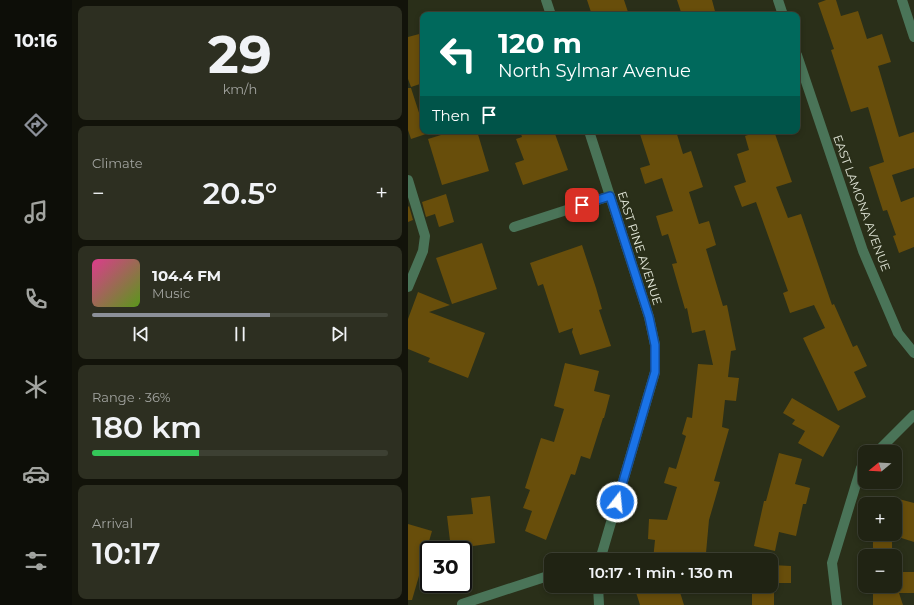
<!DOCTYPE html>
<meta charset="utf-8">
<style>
:root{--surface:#202313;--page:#2d2f21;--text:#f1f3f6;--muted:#a2a4a0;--line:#3d4033;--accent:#8c9099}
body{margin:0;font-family:Montserrat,sans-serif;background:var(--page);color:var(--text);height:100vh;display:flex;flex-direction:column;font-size:15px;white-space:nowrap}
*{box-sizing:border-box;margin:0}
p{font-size:13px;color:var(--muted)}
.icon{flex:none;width:22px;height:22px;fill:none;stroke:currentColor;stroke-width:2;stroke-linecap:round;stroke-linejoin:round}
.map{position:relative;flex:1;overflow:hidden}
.panel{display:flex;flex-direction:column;gap:6px;padding:6px;background:#12130a;width:336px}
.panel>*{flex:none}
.guide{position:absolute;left:12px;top:12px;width:380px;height:122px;border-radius:8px;box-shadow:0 2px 6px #0003,0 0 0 1px var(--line);background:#00695c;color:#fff;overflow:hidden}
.needle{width:26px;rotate:252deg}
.tools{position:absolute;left:450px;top:445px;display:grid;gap:8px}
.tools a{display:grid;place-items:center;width:44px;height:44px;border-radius:8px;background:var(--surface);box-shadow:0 2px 6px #0003,0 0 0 1px var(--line);font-size:20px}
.speed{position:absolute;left:12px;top:541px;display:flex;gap:8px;font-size:20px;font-weight:700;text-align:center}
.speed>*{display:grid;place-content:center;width:52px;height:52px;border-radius:50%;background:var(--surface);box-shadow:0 2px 6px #0003,0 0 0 1px var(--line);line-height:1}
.speed .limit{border:2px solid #111;border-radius:6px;background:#fff;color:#111}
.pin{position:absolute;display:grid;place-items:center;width:34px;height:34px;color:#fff;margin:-17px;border-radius:8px;box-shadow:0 2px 6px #0006}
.me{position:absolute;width:44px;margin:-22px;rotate:16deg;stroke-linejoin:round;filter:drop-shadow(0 0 3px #0008)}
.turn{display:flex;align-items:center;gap:14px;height:84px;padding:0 12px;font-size:18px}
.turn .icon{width:52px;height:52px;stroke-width:2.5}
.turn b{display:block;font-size:28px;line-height:34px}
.then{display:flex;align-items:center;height:38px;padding:0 12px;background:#0003;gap:8px;font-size:15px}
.big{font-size:30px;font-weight:600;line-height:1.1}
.panel .card{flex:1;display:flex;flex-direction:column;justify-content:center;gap:6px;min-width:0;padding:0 14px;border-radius:8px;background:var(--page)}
.panel .dial{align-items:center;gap:0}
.dial b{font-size:52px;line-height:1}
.song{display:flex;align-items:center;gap:12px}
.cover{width:48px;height:48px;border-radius:6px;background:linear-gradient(135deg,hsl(330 70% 55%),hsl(90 70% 35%))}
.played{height:4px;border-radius:2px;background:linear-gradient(90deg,var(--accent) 60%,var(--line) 60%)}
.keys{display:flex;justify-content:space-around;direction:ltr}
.heat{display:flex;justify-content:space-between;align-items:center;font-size:22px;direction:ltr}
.charge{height:6px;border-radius:3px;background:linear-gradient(90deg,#34c759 36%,var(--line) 0)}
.trip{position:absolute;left:136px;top:553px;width:234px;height:40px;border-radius:8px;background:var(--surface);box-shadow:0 2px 6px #0003,0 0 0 1px var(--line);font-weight:600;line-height:40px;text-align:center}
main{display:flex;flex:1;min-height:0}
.tab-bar{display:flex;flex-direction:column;width:72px;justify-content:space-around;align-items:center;background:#0d0e08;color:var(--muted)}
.tab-bar .icon{width:28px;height:28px}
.tab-bar .active{color:var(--accent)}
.tab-bar b{font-size:18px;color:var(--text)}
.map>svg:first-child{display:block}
</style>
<main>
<nav class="tab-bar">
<b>10:16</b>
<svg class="icon active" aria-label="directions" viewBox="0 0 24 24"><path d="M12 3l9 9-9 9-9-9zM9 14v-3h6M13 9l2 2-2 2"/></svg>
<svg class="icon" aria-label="music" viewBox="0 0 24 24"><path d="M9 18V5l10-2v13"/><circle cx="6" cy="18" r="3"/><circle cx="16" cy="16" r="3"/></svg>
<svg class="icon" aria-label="phone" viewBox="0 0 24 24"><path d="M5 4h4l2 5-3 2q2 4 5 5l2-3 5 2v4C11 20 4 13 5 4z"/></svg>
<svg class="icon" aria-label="climate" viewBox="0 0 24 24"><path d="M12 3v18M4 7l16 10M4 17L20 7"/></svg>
<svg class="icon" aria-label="car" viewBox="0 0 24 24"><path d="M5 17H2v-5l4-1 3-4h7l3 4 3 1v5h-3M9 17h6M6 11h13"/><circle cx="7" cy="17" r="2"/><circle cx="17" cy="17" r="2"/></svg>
<svg class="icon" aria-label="filters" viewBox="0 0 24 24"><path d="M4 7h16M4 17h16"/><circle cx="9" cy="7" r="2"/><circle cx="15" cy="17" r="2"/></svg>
</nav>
<section class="panel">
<div class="card dial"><b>29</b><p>km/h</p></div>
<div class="card"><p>Climate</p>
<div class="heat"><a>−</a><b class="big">20.5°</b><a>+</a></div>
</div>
<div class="card">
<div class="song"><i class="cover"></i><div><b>104.4 FM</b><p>Music</p></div></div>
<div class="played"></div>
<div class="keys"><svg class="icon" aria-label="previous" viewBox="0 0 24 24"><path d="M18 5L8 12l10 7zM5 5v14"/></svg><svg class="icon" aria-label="pause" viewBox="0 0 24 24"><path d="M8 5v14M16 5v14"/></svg><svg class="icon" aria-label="next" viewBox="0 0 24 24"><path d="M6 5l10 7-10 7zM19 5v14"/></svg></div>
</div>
<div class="card"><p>Range · 36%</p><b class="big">180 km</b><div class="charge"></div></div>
<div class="card"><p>Arrival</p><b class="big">10:17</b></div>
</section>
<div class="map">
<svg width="506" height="605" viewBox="0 0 506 605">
<rect width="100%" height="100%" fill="#2a2f19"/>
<!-- building -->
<g fill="#684e0b">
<path d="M179 0H216L221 15H184Z"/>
<path d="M269 0H304L308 15H274Z"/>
<path d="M418 0H428L433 16 450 11 459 39 474 34 483 62 470 66 491 137 506 132V168L484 175 493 202 506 197V247L491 253 485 236 488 235 479 210 475 211 461 167 476 162 460 107 443 112 423 50 426 49 410 3Z"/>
<path d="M15 33V83L3 87 0 79V37Z"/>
<path d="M0 88H3L15 125V131H17L18 134 3 139 0 130Z"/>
<path d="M46 131H69L81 171 34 185 20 139Z"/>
<path d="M112 131H146L160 170 115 185 107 163 116 160 108 139 114 137Z"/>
<path d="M231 131H268L275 154 283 151 295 187 281 192 291 224 301 221 308 245 298 249 315 306 319 305 328 350 323 351 320 377 331 378 328 401 317 400 314 427 321 429 306 481 312 482 301 520 298 553 286 552V560H245L247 540 240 539 241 519 259 520 269 487 256 483 261 467 268 469 278 436 274 434 279 417 284 418 290 364 305 365 297 330 284 333 279 308 277 309 264 264 269 263 260 234 254 236 248 216 265 211 254 178 237 184 232 168 242 165Z"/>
<path d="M352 131H366L384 182 368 187 380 218 393 214 424 305 426 304 445 347 449 345 459 366 446 372 458 397 430 411 395 338 417 328 406 305 382 313 375 293 380 291 348 202 334 207 326 186 338 182 329 154 341 150 337 136Z"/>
<path d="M38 194 46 222 31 227 27 214 18 217 14 202Z"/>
<path d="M1 206 5 220 0 222V207Z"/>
<path d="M74 243 89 289 44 304 28 258Z"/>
<path d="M174 245 188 288 194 309 191 310 203 346 172 355 164 332 165 328 151 333 135 284 130 286 122 263Z"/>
<path d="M10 292 42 305 21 312 77 333 60 378 20 362 22 358 0 349V319Z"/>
<path d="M157 363 191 371 186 391 202 395 196 418H195L182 459 173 456 167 475 163 474 138 540 117 531 124 511 115 508 122 490 117 488 133 438 146 442 156 409 146 406Z"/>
<path d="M384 398 432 426 415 457 390 443 397 431 384 424 387 420 375 413Z"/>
<path d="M371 453 394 459 387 484 402 488 398 504H395L388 536 371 532 367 551 346 546 356 501H358Z"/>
<path d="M82 496 87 543 43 549 39 516 65 514 63 498Z"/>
<path d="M487 498 506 503V542L487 536Z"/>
<path d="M0 524 24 531 4 600H0Z"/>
<rect x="465" y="534" width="19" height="22"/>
<path d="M363 565 383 566V583H363Z"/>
<path d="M487 572H506V593H491L495 605H465V586H487Z"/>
<path d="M226 586H270L276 605H232Z"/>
<rect x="344" y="586" width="22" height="19"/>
</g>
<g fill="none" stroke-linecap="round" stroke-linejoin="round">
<!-- minor -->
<g stroke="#4a7458" stroke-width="10">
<path d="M138 0 143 15"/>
<path d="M370 0 375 15"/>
<path d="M494 0 506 37"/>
<path d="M389 55 455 251 490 333 506 353"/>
<path d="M181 131 241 317 247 345V372L192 560"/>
<path d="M0 180 17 236 15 251 0 287"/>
<path d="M106 227 202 196"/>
<path d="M469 452 506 415"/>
<path d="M190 586 191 605"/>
<path d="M54 604 143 575"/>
<path d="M429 605 424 563 453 468 457 463"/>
</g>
</g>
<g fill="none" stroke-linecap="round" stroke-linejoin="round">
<defs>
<path id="route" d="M174 205 202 196 241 317 247 345V372L209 502"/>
</defs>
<!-- route casing -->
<use href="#route" stroke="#114b97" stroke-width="10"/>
<!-- route -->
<use href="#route" stroke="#1a73e8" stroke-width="7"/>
</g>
<g text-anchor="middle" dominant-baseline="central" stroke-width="4" stroke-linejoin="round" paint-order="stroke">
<!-- street labels -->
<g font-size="12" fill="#e3e7d9" stroke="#2a2f19">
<text transform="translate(454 203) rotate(70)">EAST LAMONA AVENUE</text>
<text transform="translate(232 248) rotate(72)">EAST PINE AVENUE</text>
</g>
</g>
</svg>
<div class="tools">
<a><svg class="needle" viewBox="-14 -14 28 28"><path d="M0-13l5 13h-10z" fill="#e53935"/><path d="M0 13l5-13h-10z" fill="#a2a4a0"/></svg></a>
<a>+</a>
<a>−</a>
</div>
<div class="speed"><div class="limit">30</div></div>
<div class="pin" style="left:174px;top:205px;background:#d93025"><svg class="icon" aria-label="arrive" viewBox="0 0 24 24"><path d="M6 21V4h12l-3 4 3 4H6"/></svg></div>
<svg class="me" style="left:209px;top:502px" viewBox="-20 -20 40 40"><circle r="17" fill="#1a73e8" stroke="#fff" stroke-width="3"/><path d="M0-11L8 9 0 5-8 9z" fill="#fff"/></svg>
<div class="trip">10:17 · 1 min · 130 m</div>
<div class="guide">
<div class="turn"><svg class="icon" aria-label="left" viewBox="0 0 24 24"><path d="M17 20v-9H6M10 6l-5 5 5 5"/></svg><div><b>120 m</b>North Sylmar Avenue</div></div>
<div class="then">Then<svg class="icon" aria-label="arrive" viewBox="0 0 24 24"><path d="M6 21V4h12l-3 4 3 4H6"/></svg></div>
</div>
</div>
</main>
